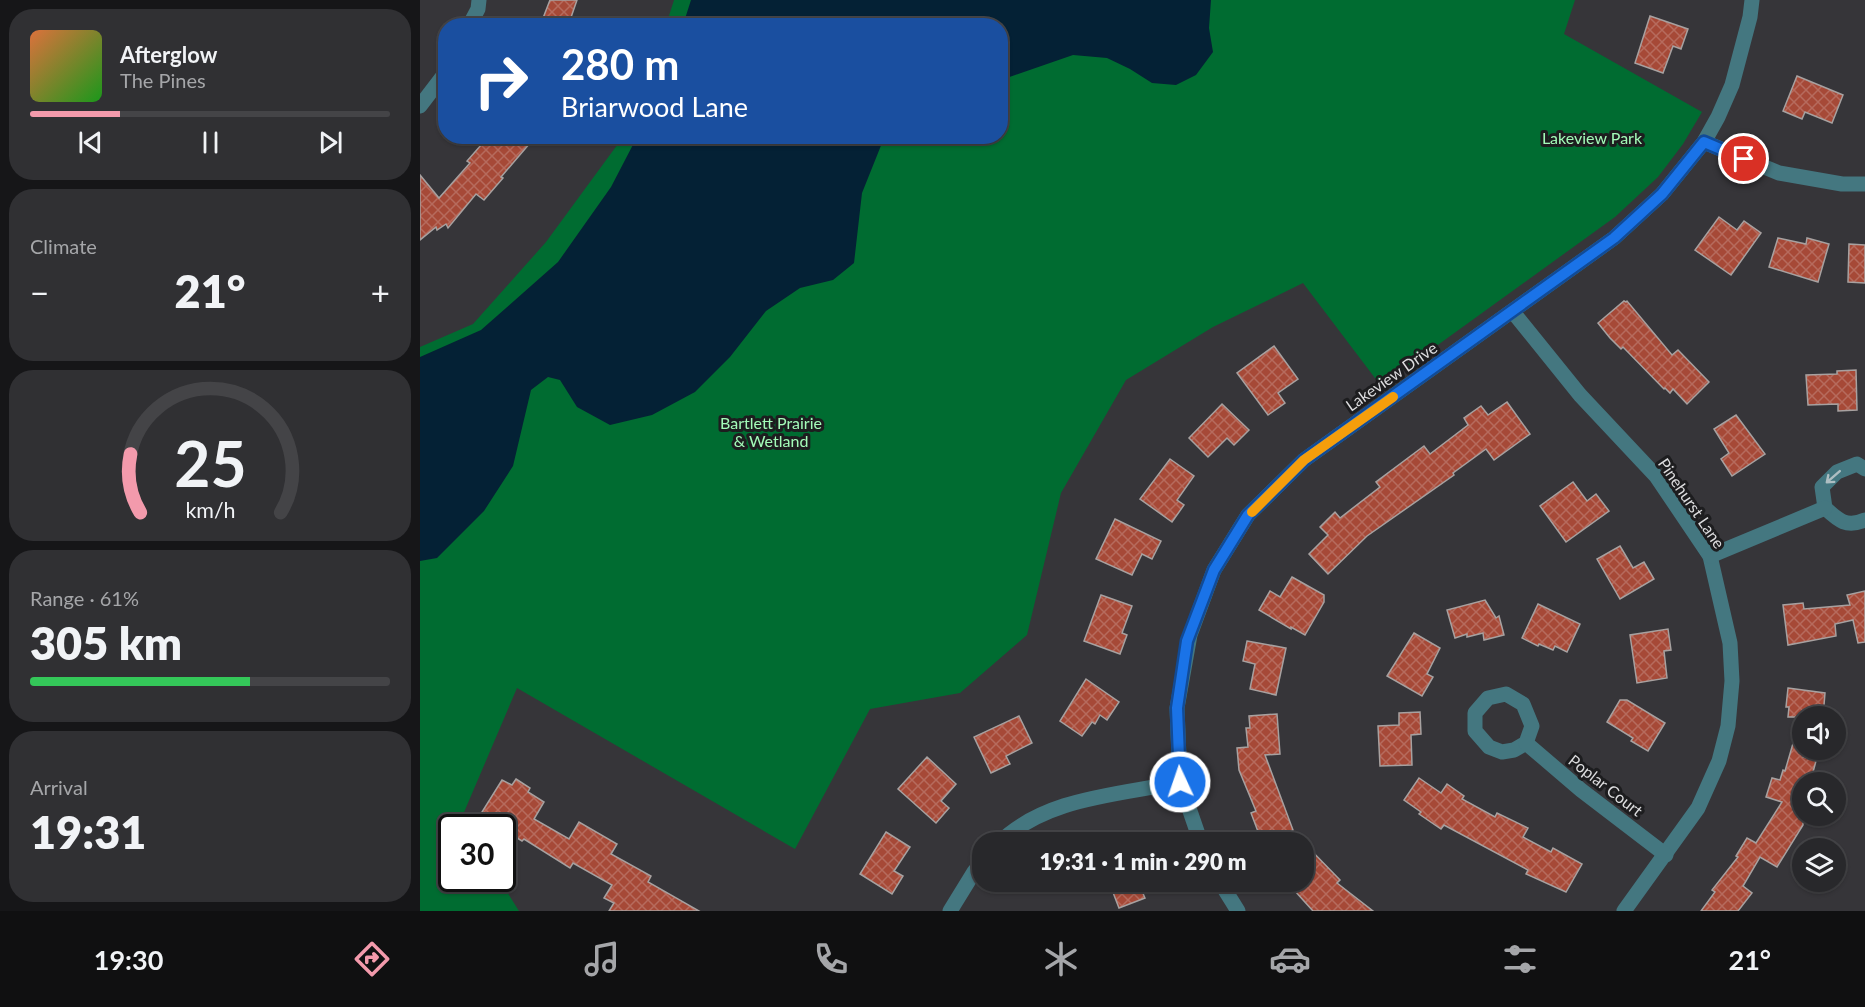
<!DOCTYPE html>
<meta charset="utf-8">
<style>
:root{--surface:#28282b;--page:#303033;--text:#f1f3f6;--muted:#a5a6a9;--line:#444447;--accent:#f39aac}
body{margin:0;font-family:Lato,sans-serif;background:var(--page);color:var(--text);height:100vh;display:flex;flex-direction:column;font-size:22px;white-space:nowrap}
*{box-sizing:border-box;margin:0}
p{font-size:20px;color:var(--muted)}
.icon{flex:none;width:33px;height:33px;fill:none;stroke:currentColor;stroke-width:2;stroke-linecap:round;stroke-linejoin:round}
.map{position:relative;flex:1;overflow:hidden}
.drawer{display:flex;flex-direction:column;gap:9px;padding:9px;background:#161618;width:420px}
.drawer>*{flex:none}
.top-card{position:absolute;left:18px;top:18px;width:570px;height:126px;border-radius:24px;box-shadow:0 2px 4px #0004,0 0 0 2px var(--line);background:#1a4fa0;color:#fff;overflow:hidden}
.controls{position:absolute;left:1372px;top:706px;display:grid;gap:12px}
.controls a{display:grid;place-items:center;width:54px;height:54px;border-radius:50%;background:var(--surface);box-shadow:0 2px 4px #0004,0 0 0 2px var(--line);font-size:30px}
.speed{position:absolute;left:18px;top:814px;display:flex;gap:12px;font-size:30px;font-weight:700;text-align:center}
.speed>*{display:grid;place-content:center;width:78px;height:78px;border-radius:50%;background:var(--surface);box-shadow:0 2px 4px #0004,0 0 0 2px var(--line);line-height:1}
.speed .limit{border:3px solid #111;border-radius:9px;background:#fff;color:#111}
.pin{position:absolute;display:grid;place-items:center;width:51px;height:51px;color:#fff;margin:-26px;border:3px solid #fff;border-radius:50%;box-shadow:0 2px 6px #0007}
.me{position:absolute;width:66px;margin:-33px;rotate:357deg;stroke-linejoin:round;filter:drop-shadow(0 0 4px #0008)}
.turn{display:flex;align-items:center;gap:21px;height:126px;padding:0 24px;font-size:27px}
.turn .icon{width:78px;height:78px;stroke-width:2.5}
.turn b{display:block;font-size:42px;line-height:51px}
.big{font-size:45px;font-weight:800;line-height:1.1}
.drawer .card{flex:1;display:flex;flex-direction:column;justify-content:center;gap:9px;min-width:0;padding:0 21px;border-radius:24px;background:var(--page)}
.drawer .dial{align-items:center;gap:0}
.dial svg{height:156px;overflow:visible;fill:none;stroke:var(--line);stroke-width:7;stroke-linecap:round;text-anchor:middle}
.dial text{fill:var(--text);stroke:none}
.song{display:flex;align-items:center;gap:18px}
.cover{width:72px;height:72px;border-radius:9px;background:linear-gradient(135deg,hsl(20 70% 55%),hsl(120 70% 35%))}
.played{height:6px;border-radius:3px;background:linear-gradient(90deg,var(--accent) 25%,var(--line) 25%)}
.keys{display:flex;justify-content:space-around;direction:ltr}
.heat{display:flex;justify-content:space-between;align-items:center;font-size:33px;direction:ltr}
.charge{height:9px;border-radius:4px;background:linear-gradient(90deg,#34c759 61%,var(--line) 0)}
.trip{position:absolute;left:552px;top:832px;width:342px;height:60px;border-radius:24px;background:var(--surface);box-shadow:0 2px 4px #0004,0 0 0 2px var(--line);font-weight:800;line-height:60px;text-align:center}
.tab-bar{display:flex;height:96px;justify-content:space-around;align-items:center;background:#101011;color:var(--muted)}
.tab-bar .icon{width:42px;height:42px}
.tab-bar .selected{color:var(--accent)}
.tab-bar b{font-size:27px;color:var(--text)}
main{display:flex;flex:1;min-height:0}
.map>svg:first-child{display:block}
</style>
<main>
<section class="drawer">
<div class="card">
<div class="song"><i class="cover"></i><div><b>Afterglow</b><p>The Pines</p></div></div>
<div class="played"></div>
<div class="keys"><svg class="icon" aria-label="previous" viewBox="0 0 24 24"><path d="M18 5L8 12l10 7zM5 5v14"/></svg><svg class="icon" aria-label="pause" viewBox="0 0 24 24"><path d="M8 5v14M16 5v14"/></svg><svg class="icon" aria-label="next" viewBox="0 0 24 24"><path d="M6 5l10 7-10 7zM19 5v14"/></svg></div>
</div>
<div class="card"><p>Climate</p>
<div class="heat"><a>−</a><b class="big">21°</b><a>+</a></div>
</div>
<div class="card dial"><svg viewBox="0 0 100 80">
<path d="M14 69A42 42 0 1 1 86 69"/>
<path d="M14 69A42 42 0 0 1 9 39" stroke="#f39aac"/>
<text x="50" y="56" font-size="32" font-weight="700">25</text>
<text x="50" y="72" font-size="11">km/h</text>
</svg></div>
<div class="card"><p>Range · 61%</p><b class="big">305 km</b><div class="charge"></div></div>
<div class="card"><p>Arrival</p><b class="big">19:31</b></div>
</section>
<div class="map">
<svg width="1445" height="911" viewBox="0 0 1445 911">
<defs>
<pattern id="building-cross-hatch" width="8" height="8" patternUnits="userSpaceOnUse" patternTransform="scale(1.5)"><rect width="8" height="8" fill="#a64937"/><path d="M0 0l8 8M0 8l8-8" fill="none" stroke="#b66b5d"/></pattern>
</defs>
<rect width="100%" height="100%" fill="#363539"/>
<!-- park -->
<path fill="#006c31" d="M254 0H1155L1144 34 1282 112 1263 144 1238 177 1195 217 961 386 883 283 793 327 706 380 641 493 607 635 540 693 450 709 375 849 97 688 42 817 48 828H32V879H79L99 911H0V347L53 324 126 242 203 137 580 136V26L246 25Z"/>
<!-- water -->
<g fill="#042135">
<path d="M271 0H791L789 28 793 52 776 75 756 85 732 83 710 69 687 58 653 55 581 80 580 26 263 25Z"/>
<path d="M217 137H467L462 143 442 193 434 263 413 280 380 288 346 311 310 357 275 392 232 415 190 425 157 407 140 380 128 377 111 390 93 466 64 511 17 558 0 561V357L61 330 138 262 191 187Z"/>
</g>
<!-- building -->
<g fill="url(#building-cross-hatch)" stroke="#a7a1a0" stroke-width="1.5">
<path d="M130 0H157L148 26H120Z"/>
<path d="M1230 16 1268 29 1261 49 1253 46 1243 73 1215 63Z"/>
<path d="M1377 76 1423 95 1412 123 1385 112 1382 119 1363 111Z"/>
<path d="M69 136H116L81 177 83 178 64 200 56 194 28 228 26 224 17 230 16 227 0 240V175L19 198 50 163 47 161Z"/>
<path d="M1299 217 1317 230 1324 221 1341 233 1311 275 1275 250Z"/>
<path d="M1358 238 1386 244 1387 238 1409 244 1398 282 1349 267Z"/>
<path d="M1429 244 1445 245V283L1428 282Z"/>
<path d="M1204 301 1206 302 1207 301 1252 355 1258 350 1289 382 1267 404 1253 389 1250 393 1245 388 1244 389 1203 347 1201 349 1190 338 1178 323Z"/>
<path d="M854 346 878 379 858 393 865 403 848 415 817 373Z"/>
<path d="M1436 370 1437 410 1418 411V404L1388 405 1386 375 1417 374V371Z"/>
<path d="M1087 402 1110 434 1074 460 1066 449 1033 473 1034 475 947 536 908 574 889 554 908 535 900 527 915 512 920 518 960 487 956 482 1004 446 1010 454 1048 425 1044 418 1061 406 1068 415Z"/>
<path d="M802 404 829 430 814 445 807 438 788 457 769 438Z"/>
<path d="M1316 415 1345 454 1312 476 1301 459 1309 453 1294 429Z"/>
<path d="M750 459 774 476 757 500 764 505 752 522 720 499Z"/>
<path d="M1153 482 1167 501 1176 494 1189 511 1146 542 1120 506Z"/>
<path d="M695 519 741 541 732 559 722 554 712 575 676 559Z"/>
<path d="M1200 546 1213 568 1224 562 1234 579 1200 599 1177 559Z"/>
<path d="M872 577 904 595V602L885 635 871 627V629L839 610 850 591 860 597Z"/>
<path d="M1445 591V642L1438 643 1433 620 1415 624 1416 636 1368 645 1363 605 1383 603 1384 609 1430 605 1427 595Z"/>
<path d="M681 595 712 606 702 633 707 635 700 654 664 641Z"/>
<path d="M1065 600 1076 618 1079 616 1084 635 1064 640 1063 633 1047 637V634L1035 638 1027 610Z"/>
<path d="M1118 604 1160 624 1147 652 1135 646 1133 650 1119 644 1118 646 1102 638Z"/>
<path d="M1248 629 1251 650 1244 651 1247 678 1217 683 1210 635Z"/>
<path d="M994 633 1020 648 1007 674 1013 677 1002 696 967 676Z"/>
<path d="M827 641 866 648 856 695 830 689 835 664 823 661Z"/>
<path d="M666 679 699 702 687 720 680 715 675 724 672 722 662 736 640 721Z"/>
<path d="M1368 688 1405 693 1403 717H1368L1369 707H1366Z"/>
<path d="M1200 700H1207L1245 723 1228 751 1211 741 1213 738 1187 722Z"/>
<path d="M1000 712 1001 734 991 735 992 765 960 766 958 726 979 725V713Z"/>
<path d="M857 714 860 754 845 755 873 830 842 842 831 813 836 811 819 770 817 748 828 747 826 728H830L829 716Z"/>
<path d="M599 716 612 743 586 756 590 764 571 773 554 737Z"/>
<path d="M1379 723 1383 724V757L1396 761 1390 783H1383V825L1357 867 1340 857 1323 886 1332 893 1318 911H1281L1295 892 1292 890 1318 857 1316 856 1327 838 1336 843 1362 802 1346 797 1352 778 1360 780 1363 770 1365 771Z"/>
<path d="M507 757 536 784 521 801 529 808 516 823 478 789Z"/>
<path d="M999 778 1021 793 1027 784 1044 796 1042 799 1075 817 1077 813 1108 828 1103 837 1131 852 1133 848 1162 864 1146 892 1106 874 1108 870 1024 825 1021 829 999 814 1001 812 984 800Z"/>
<path d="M96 779 110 788 108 792 124 802 114 819 149 839 159 822 197 844 191 854 231 876 228 882 279 911H189L194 903 184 898 192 885 153 863 150 868 104 839 102 841 86 831 88 828 62 812 82 780 92 785Z"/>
<path d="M466 832 490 847 474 871 483 876 472 894 440 874Z"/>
<path d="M884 843 920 880 917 883 953 911H893L875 891 884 884Z"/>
<path d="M689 882H718L725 898 699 908Z"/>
</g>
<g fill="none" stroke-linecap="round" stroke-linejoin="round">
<!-- minor -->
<g stroke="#447780" stroke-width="15">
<path d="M49 26 58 9 59 0"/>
<path d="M0 106 26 72"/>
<path d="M1284 142 1359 173 1422 184H1445"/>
<path d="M1093 312 1160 395 1236 476 1290 556 1310 643 1312 681 1308 726 1299 761 1278 808 1204 911"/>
<path d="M1445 469 1437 464 1417 472 1402 487 1405 508C1418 520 1426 528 1445 520"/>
<path d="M1290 556 1405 508"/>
<path d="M1086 694 1103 704 1112 726 1106 743 1094 750 1082 752 1069 747 1055 731V713L1068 698Z"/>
<path d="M1106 743 1161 790 1246 855"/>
<path d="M579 843C626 797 699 795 760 782"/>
<path d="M781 843 760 782 757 708 770 635 794 570 828 515 884 460 1194 238 1242 194 1284 142 1298 117 1312 85 1330 17 1332 0"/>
<path d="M800 882 818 911"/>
<path d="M530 911 554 872 562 862"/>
</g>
</g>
<!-- one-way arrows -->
<defs><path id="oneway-shaft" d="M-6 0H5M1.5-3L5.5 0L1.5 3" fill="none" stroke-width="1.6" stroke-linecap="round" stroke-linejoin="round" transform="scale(1.5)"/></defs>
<use stroke="#aebec2" href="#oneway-shaft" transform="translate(1413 477) rotate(139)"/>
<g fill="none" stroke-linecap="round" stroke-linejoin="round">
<defs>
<path id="route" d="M760 782 757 708 767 641 794 570 828 515 884 460 1194 238 1242 194 1284 142 1324 159"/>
</defs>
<!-- route casing -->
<use href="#route" stroke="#114b97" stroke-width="15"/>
<!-- route -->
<use href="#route" stroke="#1a73e8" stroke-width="10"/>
<!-- slow -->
<path stroke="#f59e0b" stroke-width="10" d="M832 512 884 460 973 397"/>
</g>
<g text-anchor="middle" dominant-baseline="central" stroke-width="6" stroke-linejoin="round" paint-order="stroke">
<!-- park labels -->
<g font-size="16" fill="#a3fbb8" stroke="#1d1d1f">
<text x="1172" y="137">Lakeview Park</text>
<text x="351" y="422">Bartlett Prairie<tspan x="351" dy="18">&amp; Wetland</tspan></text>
</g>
<!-- street labels -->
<g font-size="16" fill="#dcdcde" stroke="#1d1d1f">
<text transform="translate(971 376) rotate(-35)">Lakeview Drive</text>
<text transform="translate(1272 503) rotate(56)">Pinehurst Lane</text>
<text transform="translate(1186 785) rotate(38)">Poplar Court</text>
</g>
</g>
</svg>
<div class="controls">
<a><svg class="icon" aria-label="sound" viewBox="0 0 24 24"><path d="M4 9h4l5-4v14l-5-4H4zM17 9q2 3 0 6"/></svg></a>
<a><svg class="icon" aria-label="search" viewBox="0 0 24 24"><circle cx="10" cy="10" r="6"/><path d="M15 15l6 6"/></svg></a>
<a><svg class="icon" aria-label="layers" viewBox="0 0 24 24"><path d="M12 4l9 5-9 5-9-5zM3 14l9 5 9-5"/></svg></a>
</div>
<div class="speed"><div class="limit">30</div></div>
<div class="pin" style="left:1324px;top:159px;background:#d93025"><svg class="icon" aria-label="arrive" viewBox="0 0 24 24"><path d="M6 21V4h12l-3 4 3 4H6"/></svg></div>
<svg class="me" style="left:760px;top:782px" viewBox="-20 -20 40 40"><circle r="17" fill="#1a73e8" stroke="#fff" stroke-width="3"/><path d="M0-11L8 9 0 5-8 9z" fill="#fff"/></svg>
<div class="trip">19:31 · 1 min · 290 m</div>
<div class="top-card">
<div class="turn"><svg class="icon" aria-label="right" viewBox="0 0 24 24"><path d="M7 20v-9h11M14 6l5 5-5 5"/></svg><div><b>280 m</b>Briarwood Lane</div></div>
</div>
</div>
</main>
<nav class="tab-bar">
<b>19:30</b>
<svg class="icon selected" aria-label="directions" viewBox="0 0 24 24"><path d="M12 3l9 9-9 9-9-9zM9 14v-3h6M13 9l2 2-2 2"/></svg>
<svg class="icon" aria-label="music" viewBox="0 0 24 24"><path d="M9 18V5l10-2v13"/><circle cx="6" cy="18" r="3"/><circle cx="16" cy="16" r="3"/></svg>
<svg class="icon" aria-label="phone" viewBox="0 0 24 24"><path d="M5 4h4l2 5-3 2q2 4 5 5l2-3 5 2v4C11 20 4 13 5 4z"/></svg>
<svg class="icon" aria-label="climate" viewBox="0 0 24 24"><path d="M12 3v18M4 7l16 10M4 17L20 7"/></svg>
<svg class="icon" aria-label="car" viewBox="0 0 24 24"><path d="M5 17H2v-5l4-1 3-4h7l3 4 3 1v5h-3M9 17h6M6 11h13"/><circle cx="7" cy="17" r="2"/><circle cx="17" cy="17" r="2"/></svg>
<svg class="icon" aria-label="filters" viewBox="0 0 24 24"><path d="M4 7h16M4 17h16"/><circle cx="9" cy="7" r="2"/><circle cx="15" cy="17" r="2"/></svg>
<b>21°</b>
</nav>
